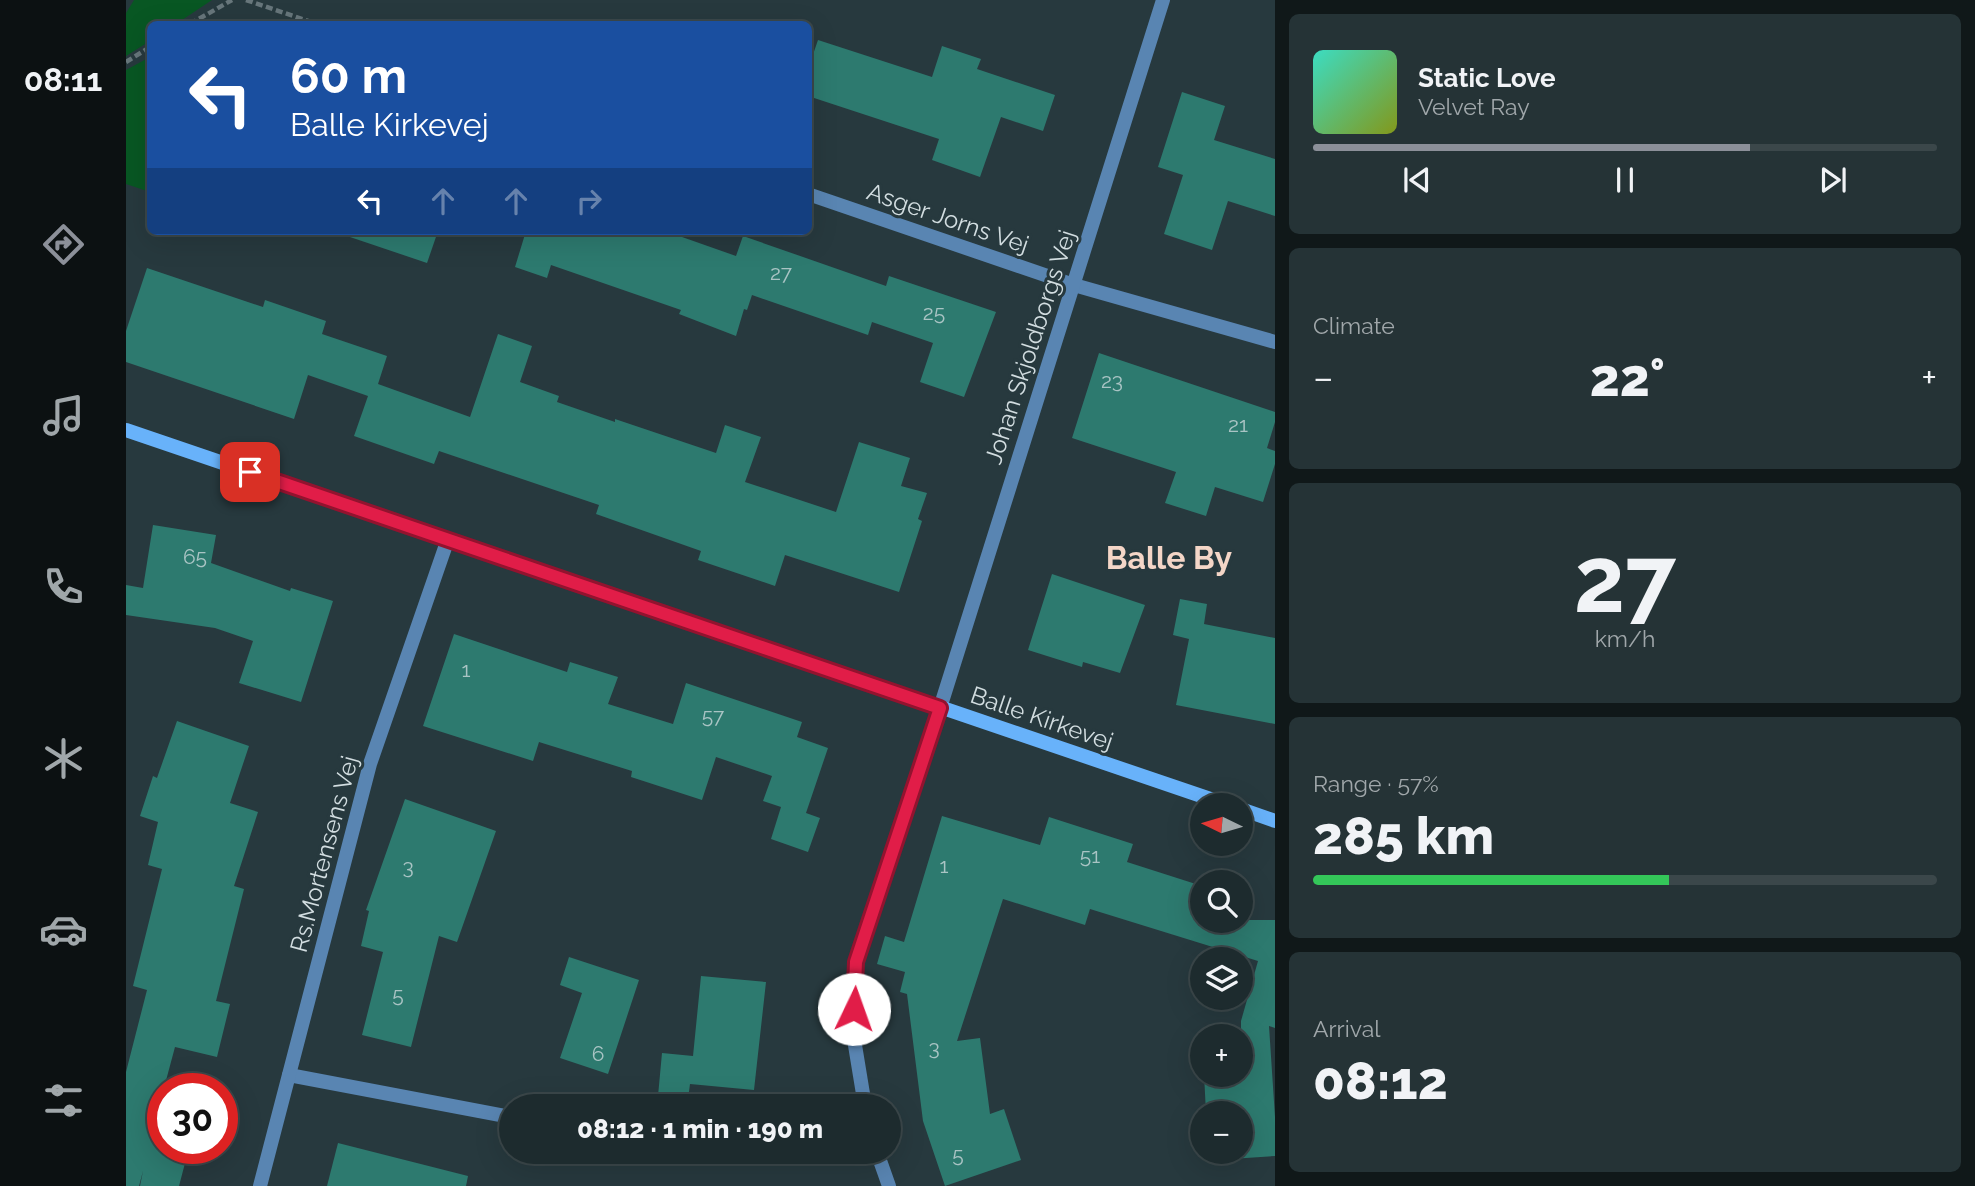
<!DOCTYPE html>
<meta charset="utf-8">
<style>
:root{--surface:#1d2b2e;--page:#253336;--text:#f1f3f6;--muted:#a0a7aa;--line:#3b474a;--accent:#8c9099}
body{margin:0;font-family:Raleway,sans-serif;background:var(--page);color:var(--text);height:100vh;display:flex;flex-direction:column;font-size:26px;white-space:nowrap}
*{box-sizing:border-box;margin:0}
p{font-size:23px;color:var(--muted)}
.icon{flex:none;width:38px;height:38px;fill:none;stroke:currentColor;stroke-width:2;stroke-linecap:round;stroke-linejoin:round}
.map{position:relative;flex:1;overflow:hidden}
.panel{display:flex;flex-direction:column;gap:14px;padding:14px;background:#101819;width:700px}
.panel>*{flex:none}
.top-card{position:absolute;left:21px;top:21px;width:665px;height:214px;border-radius:10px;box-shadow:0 7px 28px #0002,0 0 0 2px var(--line);background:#1a4fa0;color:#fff;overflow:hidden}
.needle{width:46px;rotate:275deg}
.fabs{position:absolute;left:1064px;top:793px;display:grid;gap:14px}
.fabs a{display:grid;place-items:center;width:63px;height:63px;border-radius:50%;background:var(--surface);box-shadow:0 7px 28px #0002,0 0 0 2px var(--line);font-size:35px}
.speed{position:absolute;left:21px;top:1073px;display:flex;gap:14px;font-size:35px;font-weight:700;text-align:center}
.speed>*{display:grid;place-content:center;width:91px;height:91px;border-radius:50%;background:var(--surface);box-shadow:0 7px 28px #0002,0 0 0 2px var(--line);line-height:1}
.speed .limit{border:10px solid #d22;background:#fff;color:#111}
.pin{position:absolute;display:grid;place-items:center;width:60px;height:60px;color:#fff;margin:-30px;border-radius:14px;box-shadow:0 4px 10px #0006}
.me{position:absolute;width:77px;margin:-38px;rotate:3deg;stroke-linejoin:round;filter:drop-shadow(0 0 5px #0008)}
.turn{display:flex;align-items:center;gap:24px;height:147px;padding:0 28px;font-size:32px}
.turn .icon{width:91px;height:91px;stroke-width:2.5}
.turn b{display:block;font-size:49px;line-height:60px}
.lanes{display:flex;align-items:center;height:66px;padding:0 28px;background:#0003;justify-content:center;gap:35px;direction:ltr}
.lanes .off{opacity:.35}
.big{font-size:52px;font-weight:800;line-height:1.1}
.panel .tile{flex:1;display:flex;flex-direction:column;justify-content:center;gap:10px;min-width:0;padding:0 24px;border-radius:10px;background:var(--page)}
.panel .dial{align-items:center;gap:0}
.dial b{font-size:91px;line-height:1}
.song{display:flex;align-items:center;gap:21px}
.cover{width:84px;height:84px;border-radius:10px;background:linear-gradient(135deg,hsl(170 70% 55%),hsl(70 70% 35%))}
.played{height:7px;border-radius:4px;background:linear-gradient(90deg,var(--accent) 70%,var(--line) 70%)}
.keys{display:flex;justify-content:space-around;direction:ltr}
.heat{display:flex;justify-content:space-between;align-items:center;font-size:38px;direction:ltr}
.charge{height:10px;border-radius:5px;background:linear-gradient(90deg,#34c759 57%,var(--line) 0)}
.trip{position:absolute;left:373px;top:1094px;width:402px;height:70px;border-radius:35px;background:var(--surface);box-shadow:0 7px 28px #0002,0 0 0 2px var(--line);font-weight:800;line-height:70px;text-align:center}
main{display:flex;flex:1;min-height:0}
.menu{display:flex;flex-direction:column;width:126px;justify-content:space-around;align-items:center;background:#0c1112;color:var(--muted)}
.menu .icon{width:49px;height:49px}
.menu .selected{color:var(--accent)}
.menu b{font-size:32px;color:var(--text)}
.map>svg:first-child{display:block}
</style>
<main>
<nav class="menu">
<b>08:11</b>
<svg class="icon selected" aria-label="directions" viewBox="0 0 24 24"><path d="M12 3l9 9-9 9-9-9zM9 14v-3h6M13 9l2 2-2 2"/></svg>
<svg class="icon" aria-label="music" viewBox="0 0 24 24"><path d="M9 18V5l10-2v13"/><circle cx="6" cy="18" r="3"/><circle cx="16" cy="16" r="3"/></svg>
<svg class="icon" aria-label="phone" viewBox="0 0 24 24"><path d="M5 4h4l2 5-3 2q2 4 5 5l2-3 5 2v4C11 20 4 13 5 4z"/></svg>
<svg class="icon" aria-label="climate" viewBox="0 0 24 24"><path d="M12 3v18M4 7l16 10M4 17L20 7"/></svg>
<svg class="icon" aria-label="car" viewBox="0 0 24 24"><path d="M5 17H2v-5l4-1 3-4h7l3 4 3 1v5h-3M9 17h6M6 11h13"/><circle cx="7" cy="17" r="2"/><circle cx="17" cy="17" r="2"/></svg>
<svg class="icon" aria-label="filters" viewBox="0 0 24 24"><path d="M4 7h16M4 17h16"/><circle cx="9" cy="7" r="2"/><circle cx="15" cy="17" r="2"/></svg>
</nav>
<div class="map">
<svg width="1149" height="1186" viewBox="0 0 1149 1186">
<rect width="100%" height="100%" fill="#27393e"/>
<!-- green -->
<g fill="#085723">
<path d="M8 0H86L50 24H24V41L0 56V13Z"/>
<path d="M24 57V192L0 184V70Z"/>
</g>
<!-- building -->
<g fill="#2d7a6f">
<path d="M692 40 806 77 816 46 855 59 851 69 929 95 917 131 875 117 854 177 806 160 813 139 682 96V69Z"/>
<path d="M1056 92 1099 106 1088 140 1149 159V216L1102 201 1086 250 1038 234 1057 175 1032 167Z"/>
<path d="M222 231H312L301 263 221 236Z"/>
<path d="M400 231H539L610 256 617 236 760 286 763 276 870 312 838 397 794 382 807 343 746 322 742 335 626 295 621 310 618 309 610 336 553 314 555 310 425 265 421 278 389 267Z"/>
<path d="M21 268 137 307 139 300 200 321 196 334 261 356 252 384 344 417 372 334 406 346 394 382 433 396 431 402 489 422V419L590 453 599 425 635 437 619 482 710 512 733 442 784 458 775 486 801 493 792 519 796 521 773 592 659 555 649 586 572 560 575 551 470 514 473 505 313 451 308 464 228 436 242 396 182 375 168 419 0 362V331Z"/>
<path d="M973 353 1149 412V422L1141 448 1149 451V464L1137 502 1089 487 1080 516 1039 503 1050 472 946 438Z"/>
<path d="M27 525 90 535 85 563 164 591 165 588 207 601 175 702 113 683 127 641 89 628 0 615V585L17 588Z"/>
<path d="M926 574 1019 605 994 673 957 662 956 667 902 650Z"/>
<path d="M1054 599 1081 604 1078 624 1149 638V724L1050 705 1063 639 1047 635Z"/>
<path d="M328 634 441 672 444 662 492 677 482 704 547 724 560 683 676 722 671 737 702 748 680 813 694 818 682 852 645 839 655 807 637 801 646 776 590 757 576 800 505 777 506 771 413 742 407 761 297 726Z"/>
<path d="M51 721 123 746 104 803 132 812 108 886 118 889 90 1001 104 1004 91 1057 49 1047 38 1088H37L29 1124 37 1126V1148H63L53 1186H14L17 1171 13 1186H0V1072L21 990 7 986 36 869 22 865 32 822 14 816 27 776 31 778Z"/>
<path d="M279 799 370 831 331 942 313 936 285 1047 236 1035 257 952 235 946 243 911 240 910Z"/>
<path d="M816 816 914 845 923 817 1007 844 1001 862 1076 886V920H1149V1028L1143 1026 1149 1117V1156L1105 1159 1104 1152H1115V1113H1080L1078 1074H1115V1021L1132 961 964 909 959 925 877 899 831 1041 854 1038 864 1114 878 1109 895 1160 819 1186 797 1121 781 994 774 992 779 972 751 964 759 936 778 942Z"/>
<path d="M443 957 513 980 482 1074 434 1058 456 993 434 985Z"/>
<path d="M575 976 640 982 628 1090 564 1084 562 1099 532 1096 536 1053 567 1056Z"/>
<path d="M212 1143 342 1176 340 1186H201Z"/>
</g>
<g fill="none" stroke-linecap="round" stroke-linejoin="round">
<!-- path -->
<g stroke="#67767b" stroke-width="4.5" stroke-dasharray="7 3.5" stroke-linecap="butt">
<path d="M120 0 191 24"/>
<path d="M64 24 106 0"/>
<path d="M0 62 24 47"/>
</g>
<!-- street -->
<g stroke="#5985b2" stroke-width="14">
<path d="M682 194 948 285 1149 342"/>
<path d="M163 1075 385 1117"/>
<path d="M739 1106 727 1033 730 962 814 708 1037 0"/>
<path d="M563 1152 582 1155 655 1152"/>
<path d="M751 1152 763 1186"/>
<path d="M134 1186 244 764 322 539"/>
</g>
<!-- secondary -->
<g stroke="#68b2fa" stroke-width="14">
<path d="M0 430 1102 805"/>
<path d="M1115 809 1149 821"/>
</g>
</g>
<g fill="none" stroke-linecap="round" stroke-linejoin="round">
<defs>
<path id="route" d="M124 472 814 708 730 962 728 1009"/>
</defs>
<!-- route casing -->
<use href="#route" stroke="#92132f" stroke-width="18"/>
<!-- route -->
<use href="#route" stroke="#e11d48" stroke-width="12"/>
</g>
<g text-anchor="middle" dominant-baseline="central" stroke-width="6" stroke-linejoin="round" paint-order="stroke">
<!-- number labels -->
<g font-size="21" fill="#a9c4c4">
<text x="655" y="272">27</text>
<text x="808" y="312">25</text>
<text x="986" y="380">23</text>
<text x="1112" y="424">21</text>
<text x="69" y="556">65</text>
<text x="340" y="669">1</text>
<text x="587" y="715">57</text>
<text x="964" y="855">51</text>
<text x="818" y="865">1</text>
<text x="282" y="866">3</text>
<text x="272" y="994">5</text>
<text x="808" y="1047">3</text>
<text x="472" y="1053">6</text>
<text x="832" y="1154">5</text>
</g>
<!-- street labels -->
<g font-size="24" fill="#d2dde0" stroke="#27393e">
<text transform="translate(822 218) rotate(19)">Asger Jorns Vej</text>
<text transform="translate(904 347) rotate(-72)">Johan Skjoldborgs Vej</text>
<text transform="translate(916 718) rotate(19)">Balle Kirkevej</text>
<text transform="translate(198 854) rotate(-75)">Rs.Mortensens Vej</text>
</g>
<!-- district labels -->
<g font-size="32" font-weight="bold" fill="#f4d6c7" stroke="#27393e">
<text x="1043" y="557">Balle By</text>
</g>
</g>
</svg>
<div class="fabs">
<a><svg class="needle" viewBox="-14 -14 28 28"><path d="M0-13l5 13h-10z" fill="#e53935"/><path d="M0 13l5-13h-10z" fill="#a0a7aa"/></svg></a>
<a><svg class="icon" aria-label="search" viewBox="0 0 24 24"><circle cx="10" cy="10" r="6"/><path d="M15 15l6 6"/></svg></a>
<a><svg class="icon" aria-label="layers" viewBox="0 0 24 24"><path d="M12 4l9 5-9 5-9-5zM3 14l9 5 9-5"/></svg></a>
<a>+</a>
<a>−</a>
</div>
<div class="speed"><div class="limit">30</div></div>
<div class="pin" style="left:124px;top:472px;background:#d93025"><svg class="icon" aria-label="arrive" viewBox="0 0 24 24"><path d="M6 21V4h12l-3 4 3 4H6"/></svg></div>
<svg class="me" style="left:728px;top:1009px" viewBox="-20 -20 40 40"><circle r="19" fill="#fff"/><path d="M0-13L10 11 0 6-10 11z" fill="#e11d48"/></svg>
<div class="trip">08:12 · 1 min · 190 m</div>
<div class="top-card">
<div class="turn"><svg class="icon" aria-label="left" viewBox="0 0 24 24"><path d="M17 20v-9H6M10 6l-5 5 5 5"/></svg><div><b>60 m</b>Balle Kirkevej</div></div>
<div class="lanes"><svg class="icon" aria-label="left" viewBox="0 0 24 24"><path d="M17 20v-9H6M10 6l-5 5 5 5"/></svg><svg class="icon off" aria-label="ahead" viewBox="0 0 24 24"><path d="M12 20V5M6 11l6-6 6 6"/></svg><svg class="icon off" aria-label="ahead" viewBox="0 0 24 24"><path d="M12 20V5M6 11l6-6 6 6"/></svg><svg class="icon off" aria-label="right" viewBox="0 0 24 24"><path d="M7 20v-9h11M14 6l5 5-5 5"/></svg></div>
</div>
</div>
<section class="panel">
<div class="tile">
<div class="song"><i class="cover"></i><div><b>Static Love</b><p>Velvet Ray</p></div></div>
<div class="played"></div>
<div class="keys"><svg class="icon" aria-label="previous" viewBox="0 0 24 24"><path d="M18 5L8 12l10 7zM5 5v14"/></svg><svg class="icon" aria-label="pause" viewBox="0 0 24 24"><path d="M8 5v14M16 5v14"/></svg><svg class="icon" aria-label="next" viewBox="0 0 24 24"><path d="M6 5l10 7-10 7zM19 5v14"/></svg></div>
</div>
<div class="tile"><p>Climate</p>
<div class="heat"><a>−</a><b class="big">22°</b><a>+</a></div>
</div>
<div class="tile dial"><b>27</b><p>km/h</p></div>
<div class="tile"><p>Range · 57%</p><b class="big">285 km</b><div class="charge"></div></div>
<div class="tile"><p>Arrival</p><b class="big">08:12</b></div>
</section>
</main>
